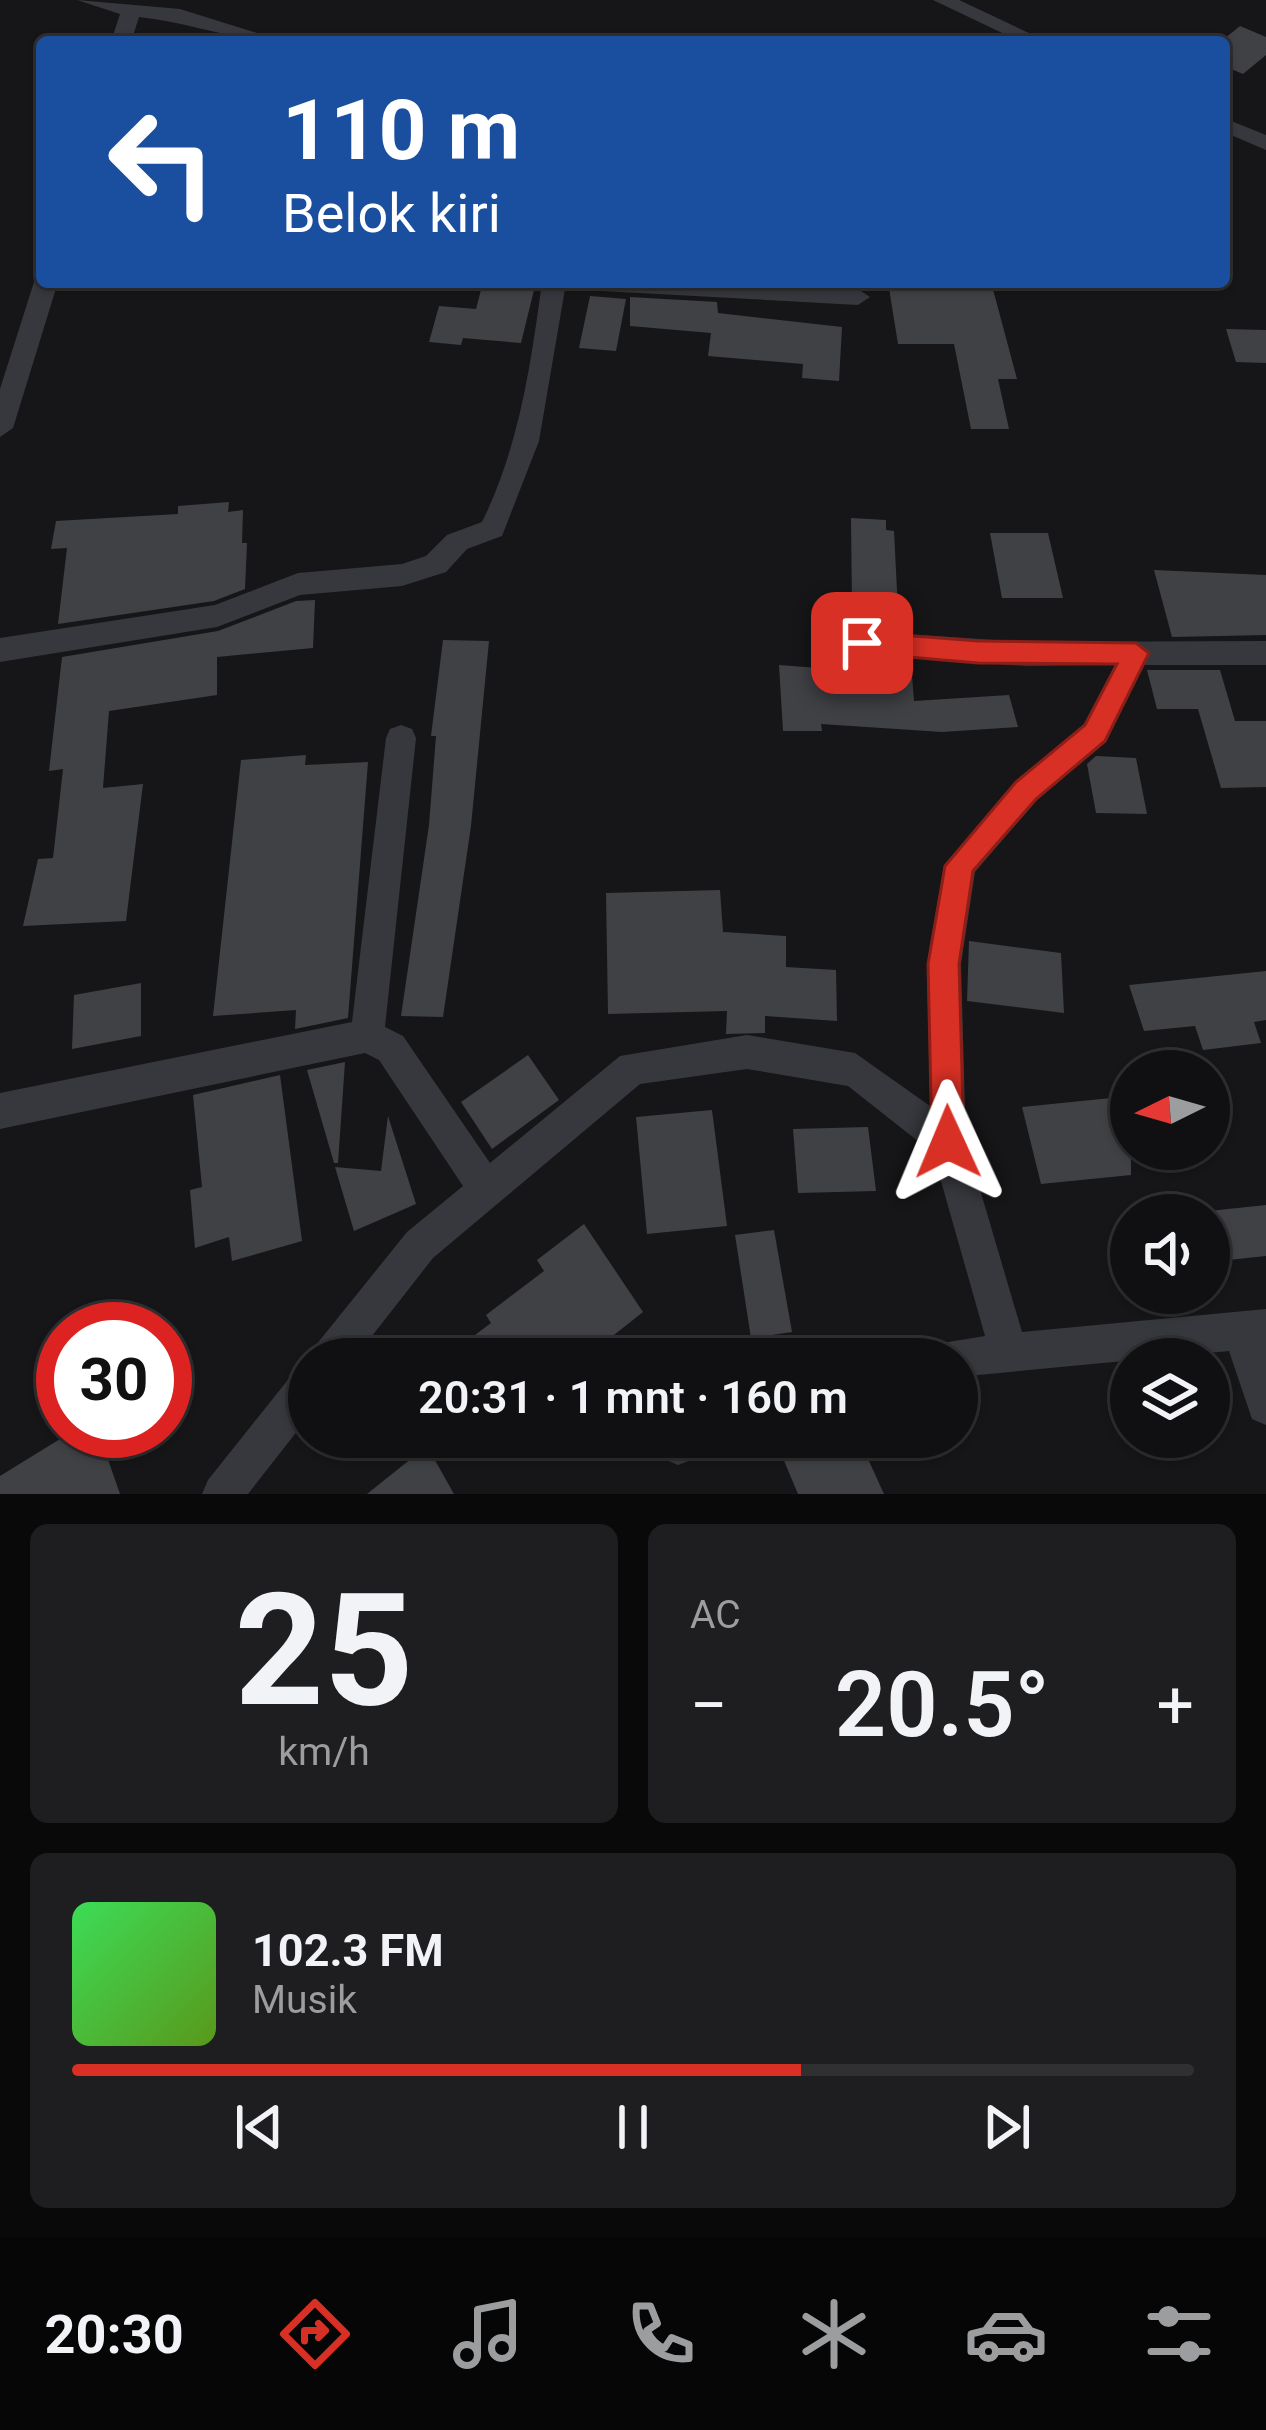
<!DOCTYPE html>
<html lang="id">
<meta charset="utf-8">
<style>
:root{--surface:#101012;--page:#1e1e20;--text:#f1f3f6;--muted:#9c9d9f;--line:#303032;--accent:#d93025}
body{margin:0;font-family:Roboto,sans-serif;background:var(--page);color:var(--text);height:100vh;display:flex;flex-direction:column;font-size:45px;white-space:nowrap}
*{box-sizing:border-box;margin:0}
p{font-size:39px;color:var(--muted)}
.icon{flex:none;width:66px;height:66px;fill:none;stroke:currentColor;stroke-width:2;stroke-linecap:round;stroke-linejoin:round}
.map{position:relative;height:1494px;overflow:hidden}
.panel{display:flex;flex-direction:column;gap:30px;padding:30px;background:#09090a;flex:1}
.panel>*{flex:none}
.banner{position:absolute;left:36px;top:36px;width:1194px;height:252px;border-radius:12px;box-shadow:0 3px 9px #0004,0 0 0 3px var(--line);background:#1a4fa0;color:#fff;overflow:hidden}
.needle{width:78px;rotate:265deg}
.fabs{position:absolute;left:1110px;top:1050px;display:grid;gap:24px}
.fabs a{display:grid;place-items:center;width:120px;height:120px;border-radius:50%;background:var(--surface);box-shadow:0 3px 9px #0004,0 0 0 3px var(--line);font-size:60px}
.speed{position:absolute;left:36px;top:1302px;display:flex;gap:24px;font-size:60px;font-weight:700;text-align:center}
.speed>*{display:grid;place-content:center;width:156px;height:156px;border-radius:50%;background:var(--surface);box-shadow:0 3px 9px #0004,0 0 0 3px var(--line);line-height:1}
.speed .limit{border:18px solid #d22;background:#fff;color:#111}
.pin{position:absolute;display:grid;place-items:center;width:102px;height:102px;color:#fff;margin:-51px;border-radius:24px;box-shadow:0 6px 18px #0006}
.me{position:absolute;width:132px;margin:-66px;rotate:359deg;stroke-linejoin:round;filter:drop-shadow(0 0 9px #0008)}
.turn{display:flex;align-items:center;gap:42px;height:252px;padding:0 48px;font-size:54px}
.turn .icon{width:156px;height:156px;stroke-width:2.5}
.turn b{display:block;font-size:84px;line-height:102px}
.big{font-size:90px;font-weight:600;line-height:1.1}
.panel .tile{flex:1;display:flex;flex-direction:column;justify-content:center;gap:18px;min-width:0;padding:0 42px;border-radius:18px;background:var(--page)}
.panel .dial{align-items:center;gap:0}
.dial b{font-size:156px;line-height:1}
.song{display:flex;align-items:center;gap:36px}
.cover{width:144px;height:144px;border-radius:18px;background:linear-gradient(135deg,hsl(130 70% 55%),hsl(90 70% 35%))}
.played{height:12px;border-radius:6px;background:linear-gradient(90deg,var(--accent) 65%,var(--line) 65%)}
.keys{display:flex;justify-content:space-around;direction:ltr}
.heat{display:flex;justify-content:space-between;align-items:center;font-size:66px;direction:ltr}
.panel .tiles{flex:1;display:grid;gap:30px;grid-template-columns:1fr 1fr}
.tile:last-child{grid-column:span 2}
.trip{position:absolute;left:288px;top:1338px;width:690px;height:120px;border-radius:60px;background:var(--surface);box-shadow:0 3px 9px #0004,0 0 0 3px var(--line);font-weight:600;line-height:120px;text-align:center}
.dock{display:flex;height:192px;justify-content:space-around;align-items:center;background:#060607;color:var(--muted)}
.dock .icon{width:84px;height:84px}
.dock .active{color:var(--accent)}
.dock b{font-size:54px;color:var(--text)}
.map>svg:first-child{display:block}
</style>
<div class="map">
<svg width="1266" height="1494" viewBox="0 0 1266 1494">
<rect width="100%" height="100%" fill="#161618"/>
<!-- building -->
<g fill="#404145">
<path d="M1240 26 1266 37V55L1243 74 1224 66V39Z"/>
<path d="M483 282H524L523 289 534 290 521 343 463 338 461 345 429 342 439 306 476 309Z"/>
<path d="M888 282H991L1017 379H998L1009 429H971L954 344H898Z"/>
<path d="M590 296 626 299 616 351 579 348Z"/>
<path d="M630 297 717 302 718 313 842 327 839 381 802 378 803 364 708 356 711 333 630 326Z"/>
<path d="M1226 329 1266 330V363L1236 362Z"/>
<path d="M229 502 228 512 243 510 242 543H247L245 589 214 601 58 624 67 548 51 549 56 521 178 514V506Z"/>
<path d="M851 518 886 520V530L894 531 898 611 852 609Z"/>
<path d="M990 533H1048L1063 598H1002Z"/>
<path d="M1154 570 1266 575V635L1172 637Z"/>
<path d="M315 600 313 648 217 657V695L109 711 103 788 143 784 126 921 23 926 38 859 53 858 63 769 49 771 62 657 218 631 296 601Z"/>
<path d="M443 640 489 641 471 826 443 1017 401 1016 429 825 436 736H431Z"/>
<path d="M779 665 912 675 914 701 1009 695 1018 727 942 732 821 724 822 731H783Z"/>
<path d="M1147 670H1220L1235 721H1266V787L1221 788 1198 709H1157Z"/>
<path d="M306 755 305 765 368 762 348 1018 295 1029 296 1010 213 1016 241 760Z"/>
<path d="M1096 756 1136 758 1147 814 1096 813 1087 764Z"/>
<path d="M720 890 723 932 786 936V967L836 970 837 1021 765 1016V1033L726 1034 727 1011 608 1014 606 893Z"/>
<path d="M969 941 1061 953 1064 1013 967 1001Z"/>
<path d="M1266 971V1020L1254 1022 1261 1043 1203 1050 1195 1026 1144 1031 1129 985Z"/>
<path d="M141 983V1036L72 1049 74 995Z"/>
<path d="M528 1055 559 1100 492 1149 461 1102Z"/>
<path d="M345 1062 338 1163H334L307 1070Z"/>
<path d="M280 1075 302 1241 232 1261 229 1237 195 1248 190 1190 202 1187 193 1095Z"/>
<path d="M1131 1096V1175L1041 1184 1022 1107Z"/>
<path d="M712 1110 727 1226 647 1234 636 1117Z"/>
<path d="M388 1116 416 1204 354 1231 335 1167 381 1171Z"/>
<path d="M868 1127 876 1191 798 1193 793 1129Z"/>
<path d="M1266 1205V1256L1209 1262V1211Z"/>
<path d="M584 1224 643 1312 595 1350 589 1341 568 1359H443L491 1323 486 1315 544 1271 537 1260Z"/>
<path d="M774 1230 792 1332 751 1338 735 1235Z"/>
<path d="M73 1431H98L120 1494H0V1476Z"/>
<path d="M774 1437H858L884 1494H798Z"/>
<path d="M427 1446 454 1494H367Z"/>
</g>
<g fill="none" stroke-linecap="round" stroke-linejoin="round">
<!-- street -->
<g fill="#37383d" fill-rule="evenodd">
<path d="M77 0 180 9 286 42C236 42 189 22 139 17L131 42H111L120 14Z"/>
<path d="M933 0H959L1048 42H1021Z"/>
<path d="M1224 118 1266 135V150L1224 132Z"/>
<path d="M42 275V282H58L13 428 0 437V389L34 282Z"/>
<path d="M542 282H719L858 289 870 297 858 305 565 289 539 441 502 536 467 549 446 572 402 586 300 595 217 627 0 662V638L215 605 298 573 402 564 426 556 447 535 482 522C519 447 531 364 542 282Z"/>
<path d="M863 631 1027 642 1266 641V665H1144L1106 742 1037 800 975 872 961 964 966 1142 1022 1332 1266 1309V1425L1252 1419 1229 1351 957 1377V1359H925L930 1345 985 1336 933 1153 848 1086 747 1069 640 1084 433 1258 354 1359H311L316 1345 407 1232 463 1186 379 1060 365 1053 0 1129V1093L352 1022 386 738 390 729 401 725 412 729 416 738 385 1027 403 1036 490 1163 620 1056 747 1035 855 1053 930 1106 927 964 944 866 1015 782 1084 724 1115 665 1027 666 863 655 853 651 849 643 853 635Z"/>
<path d="M309 1365V1416L248 1494H202L208 1480 295 1371Z"/>
<path d="M661 1437H721L715 1451 678 1465 664 1459 658 1445Z"/>
</g>
</g>
<!-- route -->
<path fill="#d93025" stroke="#8d1f18" stroke-width="3" d="M862 632 978 641 1136 643 1149 653 1105 741 1036 799 973 871 959 964 964 1142 959 1153 948 1158 937 1153 932 1142 928 964 945 866 1016 782 1085 725 1117 664 978 663 862 653 850 643Z"/>
</svg>
<div class="fabs">
<a><svg class="needle" viewBox="-14 -14 28 28"><path d="M0-13l5 13h-10z" fill="#e53935"/><path d="M0 13l5-13h-10z" fill="#9c9d9f"/></svg></a>
<a><svg class="icon" aria-label="sound" viewBox="0 0 24 24"><path d="M4 9h4l5-4v14l-5-4H4zM17 9q2 3 0 6"/></svg></a>
<a><svg class="icon" aria-label="layers" viewBox="0 0 24 24"><path d="M12 4l9 5-9 5-9-5zM3 14l9 5 9-5"/></svg></a>
</div>
<div class="speed"><div class="limit">30</div></div>
<div class="pin" style="left:862px;top:643px;background:#d93025"><svg class="icon" aria-label="arrive" viewBox="0 0 24 24"><path d="M6 21V4h12l-3 4 3 4H6"/></svg></div>
<svg class="me" style="left:948px;top:1142px" viewBox="-20 -20 40 40"><path d="M0-17L14 15 0 8-14 15z" fill="#d93025" stroke="#fff" stroke-width="4"/></svg>
<div class="trip">20:31 · 1 mnt · 160 m</div>
<div class="banner">
<div class="turn"><svg class="icon" aria-label="left" viewBox="0 0 24 24"><path d="M17 20v-9H6M10 6l-5 5 5 5"/></svg><div><b>110 m</b>Belok kiri</div></div>
</div>
</div>
<section class="panel">
<div class="tiles">
<div class="tile dial"><b>25</b><p>km/h</p></div>
<div class="tile"><p>AC</p>
<div class="heat"><a>−</a><b class="big">20.5°</b><a>+</a></div>
</div>
<div class="tile">
<div class="song"><i class="cover"></i><div><b>102.3 FM</b><p>Musik</p></div></div>
<div class="played"></div>
<div class="keys"><svg class="icon" aria-label="previous" viewBox="0 0 24 24"><path d="M18 5L8 12l10 7zM5 5v14"/></svg><svg class="icon" aria-label="pause" viewBox="0 0 24 24"><path d="M8 5v14M16 5v14"/></svg><svg class="icon" aria-label="next" viewBox="0 0 24 24"><path d="M6 5l10 7-10 7zM19 5v14"/></svg></div>
</div>
</div>
</section>
<nav class="dock">
<b>20:30</b>
<svg class="icon active" aria-label="directions" viewBox="0 0 24 24"><path d="M12 3l9 9-9 9-9-9zM9 14v-3h6M13 9l2 2-2 2"/></svg>
<svg class="icon" aria-label="music" viewBox="0 0 24 24"><path d="M9 18V5l10-2v13"/><circle cx="6" cy="18" r="3"/><circle cx="16" cy="16" r="3"/></svg>
<svg class="icon" aria-label="phone" viewBox="0 0 24 24"><path d="M5 4h4l2 5-3 2q2 4 5 5l2-3 5 2v4C11 20 4 13 5 4z"/></svg>
<svg class="icon" aria-label="climate" viewBox="0 0 24 24"><path d="M12 3v18M4 7l16 10M4 17L20 7"/></svg>
<svg class="icon" aria-label="car" viewBox="0 0 24 24"><path d="M5 17H2v-5l4-1 3-4h7l3 4 3 1v5h-3M9 17h6M6 11h13"/><circle cx="7" cy="17" r="2"/><circle cx="17" cy="17" r="2"/></svg>
<svg class="icon" aria-label="filters" viewBox="0 0 24 24"><path d="M4 7h16M4 17h16"/><circle cx="9" cy="7" r="2"/><circle cx="15" cy="17" r="2"/></svg>
</nav>
